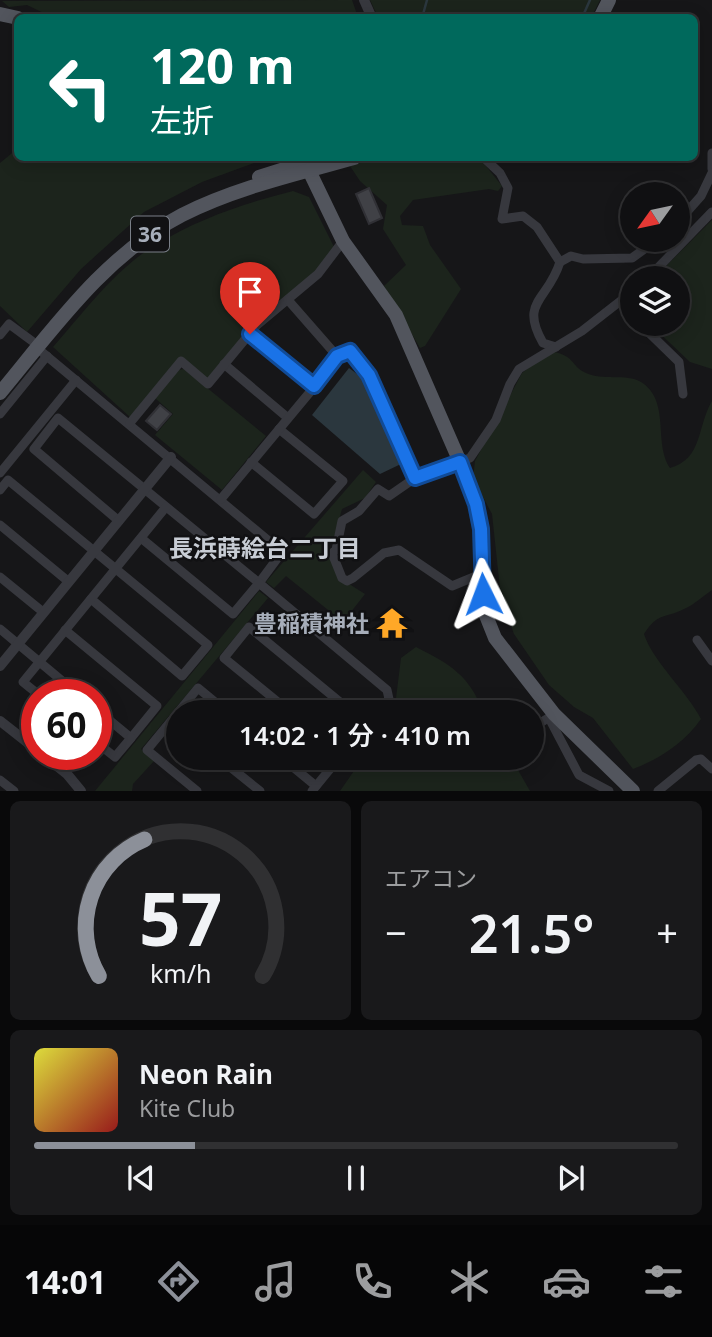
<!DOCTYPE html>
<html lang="ja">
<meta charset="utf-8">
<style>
:root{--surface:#101012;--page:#19191b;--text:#f1f3f6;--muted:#9c9d9f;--line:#303032;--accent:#8c9099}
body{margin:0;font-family:"Noto Sans","Noto Sans JP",sans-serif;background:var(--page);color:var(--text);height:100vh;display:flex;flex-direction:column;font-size:26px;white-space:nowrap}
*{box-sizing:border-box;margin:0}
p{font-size:23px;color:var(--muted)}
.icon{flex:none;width:38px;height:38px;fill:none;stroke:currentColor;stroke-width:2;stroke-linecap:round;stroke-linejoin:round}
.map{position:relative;height:791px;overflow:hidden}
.side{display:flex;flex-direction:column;gap:10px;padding:10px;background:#09090a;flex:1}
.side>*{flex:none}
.banner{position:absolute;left:14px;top:14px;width:684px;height:147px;border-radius:10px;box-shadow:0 4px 18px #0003,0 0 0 2px var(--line);background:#00695c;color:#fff;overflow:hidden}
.needle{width:46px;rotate:237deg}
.fabs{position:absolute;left:620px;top:182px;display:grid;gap:14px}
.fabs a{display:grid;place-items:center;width:70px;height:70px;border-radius:50%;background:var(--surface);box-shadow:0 4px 18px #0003,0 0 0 2px var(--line);font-size:35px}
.speed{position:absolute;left:21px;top:679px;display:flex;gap:14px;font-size:35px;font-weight:700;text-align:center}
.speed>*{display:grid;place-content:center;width:91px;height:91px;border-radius:50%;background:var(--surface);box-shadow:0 4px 18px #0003,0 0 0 2px var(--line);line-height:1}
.speed .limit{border:10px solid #d22;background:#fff;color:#111}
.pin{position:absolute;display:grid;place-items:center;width:60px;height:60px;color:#fff;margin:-72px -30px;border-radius:50% 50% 50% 0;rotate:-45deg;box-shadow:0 0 7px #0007}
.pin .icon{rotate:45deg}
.me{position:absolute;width:77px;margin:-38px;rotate:357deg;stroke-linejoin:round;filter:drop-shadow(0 0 5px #0008)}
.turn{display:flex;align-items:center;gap:24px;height:147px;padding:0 21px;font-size:32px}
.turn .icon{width:91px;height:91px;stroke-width:2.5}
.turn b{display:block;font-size:49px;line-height:60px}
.big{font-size:52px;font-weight:600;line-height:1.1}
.side .tile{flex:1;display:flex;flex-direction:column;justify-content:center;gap:10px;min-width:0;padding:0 24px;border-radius:10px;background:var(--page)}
.side .dial{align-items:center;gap:0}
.dial svg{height:182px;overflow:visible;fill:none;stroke:var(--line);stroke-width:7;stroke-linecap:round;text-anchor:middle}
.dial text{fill:var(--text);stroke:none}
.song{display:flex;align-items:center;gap:21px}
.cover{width:84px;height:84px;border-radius:10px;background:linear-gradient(135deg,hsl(60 70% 55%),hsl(0 70% 35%))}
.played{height:7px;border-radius:4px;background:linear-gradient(90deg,var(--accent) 25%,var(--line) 25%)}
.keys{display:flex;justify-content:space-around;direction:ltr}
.heat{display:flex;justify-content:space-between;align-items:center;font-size:38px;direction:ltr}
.side .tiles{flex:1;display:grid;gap:10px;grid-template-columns:1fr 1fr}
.tile:last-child{grid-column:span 2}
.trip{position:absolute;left:166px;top:700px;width:378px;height:70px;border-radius:35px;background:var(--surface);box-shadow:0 4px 18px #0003,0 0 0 2px var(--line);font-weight:600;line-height:70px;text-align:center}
.tab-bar{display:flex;height:112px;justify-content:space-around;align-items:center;background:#060607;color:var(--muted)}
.tab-bar .icon{width:49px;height:49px}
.tab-bar .selected{color:var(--accent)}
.tab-bar b{font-size:32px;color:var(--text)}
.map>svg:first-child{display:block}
</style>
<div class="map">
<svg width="712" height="791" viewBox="0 0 712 791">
<rect width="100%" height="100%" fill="#161618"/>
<!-- green -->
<g fill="#1c241c">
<path d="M352 0 358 17 54 18 27 5 9 7 2 1Z"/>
<path d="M370 0H600L591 18 378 17Z"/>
<path d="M17 149 18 158H268L202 182 144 212 81 269 27 332 0 306V163Z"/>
<path d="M376 158H451L457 163 482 161 502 186 498 191 489 189 413 200 400 216 402 225 423 226 430 245 461 289 425 346 420 348 384 286 406 265 383 229 387 205 360 181 350 166Z"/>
<path d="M293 191 309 197 334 247 333 254 207 379 180 358 130 417 53 347C84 312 116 268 157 244 200 218 245 203 293 191Z"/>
<path d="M712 220V369L690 362 650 324H677V278H654Z"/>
<path d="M550 351C577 356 569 365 586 373 602 381 626 373 641 382 671 401 653 442 670 468 703 459 697 426 712 401V590C703 596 694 605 684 609 664 619 658 612 644 634 653 662 686 690 701 719 684 743 661 758 633 769L593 718 574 707 549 685 514 634 501 598 492 514 473 478 475 461 522 373Z"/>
<path d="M184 369 266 436 222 490 155 435 173 414 155 398 177 370Z"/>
<path d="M363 470 376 482 365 498 342 509 333 541 326 546 338 577 365 594 343 622 286 576 274 588 266 582Z"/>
<path d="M259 591 268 598 141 749 154 761 133 784 132 791H95Z"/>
<path d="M416 647C450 664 470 676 483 712H391L396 698 401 658Z"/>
<path d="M363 758H507L514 763 530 791H340Z"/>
</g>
<!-- water -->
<path fill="#2b373e" d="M349 368 365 380 403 463 380 474 312 415Z"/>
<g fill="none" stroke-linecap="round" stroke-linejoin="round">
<!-- stream -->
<g stroke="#2b373e" stroke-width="2.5">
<path d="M422 18 427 0"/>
<path d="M582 18 590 0"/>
</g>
</g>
<!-- building -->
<g fill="#404146" stroke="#303035" stroke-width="2">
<path d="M369 188 382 218 369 224 356 194Z"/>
<path d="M160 405 171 414 157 430 146 421Z"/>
</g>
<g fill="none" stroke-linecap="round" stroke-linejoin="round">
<!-- minor -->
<g stroke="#37383e" stroke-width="9">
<path d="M712 153V169"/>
<path d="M484 158 500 173 508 188 502 219 523 216 537 227 560 262C548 301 519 301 543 343L556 347"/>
<path d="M677 223 701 196 712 173"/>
<path d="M560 262 571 256 583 259 632 258 657 240"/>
<path d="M648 278 712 212"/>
<path d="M629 294 632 304"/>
<path d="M640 324 679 362 683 394"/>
<path d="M250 334 314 386"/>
<path d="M0 335 9 324 32 341"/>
<path d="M37 348 282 552 259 583 58 418 34 449 119 521"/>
<path d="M337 356 350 351 369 375 415 478 470 458 496 420 510 384 519 369 582 331 632 292"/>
<path d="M224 364 288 418"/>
<path d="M0 414 47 356"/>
<path d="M130 423 181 361 208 384 257 325 318 274 343 241"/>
<path d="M251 462 314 514 343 481 279 429"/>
<path d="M0 473 76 380"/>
<path d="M415 478 389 496 378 489 359 511 342 521 336 550 332 553 342 578 347 581 353 578 384 553 399 550 452 586 481 574"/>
<path d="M0 490 8 480 208 645 182 676 91 599"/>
<path d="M221 499 335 362 337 356 288 300"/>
<path d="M0 525 69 582"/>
<path d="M141 538 233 614 259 583 387 690 389 699 378 712"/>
<path d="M0 577 43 612"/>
<path d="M0 629 79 695"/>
<path d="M65 630 157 706 131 738 96 709"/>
<path d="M697 640 712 661"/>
<path d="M39 695 23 682 166 507"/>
<path d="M290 712 224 658 249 627 352 712"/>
<path d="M549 718 579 775 609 791"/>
<path d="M532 728 553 715"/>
<path d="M96 742 115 757 131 738"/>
<path d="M219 758 260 791"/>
<path d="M282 758 316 786"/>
<path d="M0 780 14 791"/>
<path d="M197 791 147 750 198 688 227 712"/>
<path d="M312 791 339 758"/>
<path d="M658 791 696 760 701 759 712 769"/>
</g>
<!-- tertiary -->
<g stroke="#37383e" stroke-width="10">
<path d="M364 0 372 18"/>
<path d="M0 666 171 457"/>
<path d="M0 721 37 750"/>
<path d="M42 754 67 774 81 791"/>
</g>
<!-- primary -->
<g stroke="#52555d" stroke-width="14">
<path d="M0 14 18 18"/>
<path d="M600 18 609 0"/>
<path d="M303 158 343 241 396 315 460 462 476 504 481 529 485 613 495 638 554 714 633 791"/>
<path d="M259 177 313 160"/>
<path d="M0 393C54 328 105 255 182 215 235 188 297 174 354 158"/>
</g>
</g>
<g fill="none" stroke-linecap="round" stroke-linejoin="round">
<defs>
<path id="route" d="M250 334 314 386 337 356 350 351 369 375 415 478 460 462 476 504 481 529 483 594"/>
</defs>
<!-- route casing -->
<use href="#route" stroke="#114b97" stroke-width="18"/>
<!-- route -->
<use href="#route" stroke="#1a73e8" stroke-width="12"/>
</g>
<!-- icons -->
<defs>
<symbol id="temple-bare" viewBox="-9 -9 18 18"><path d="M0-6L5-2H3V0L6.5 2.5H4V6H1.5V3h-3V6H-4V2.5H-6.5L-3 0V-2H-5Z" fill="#ffa827" stroke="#111113" stroke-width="2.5" paint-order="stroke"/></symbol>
</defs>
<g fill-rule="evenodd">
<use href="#temple-bare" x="370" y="601" width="44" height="44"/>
</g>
<g text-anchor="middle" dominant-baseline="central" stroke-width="5" stroke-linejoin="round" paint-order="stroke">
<!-- shield labels -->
<rect fill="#111113" stroke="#7a7f88" stroke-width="2" x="131" y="216.5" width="38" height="35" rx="5"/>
<g font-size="21" font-weight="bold" fill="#a7aeba">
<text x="150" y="234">36</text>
</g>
<!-- poi labels -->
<g font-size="23" font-weight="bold" fill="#a7aeba" stroke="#111113" text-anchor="end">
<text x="369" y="623">豊稲積神社</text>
</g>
<!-- neighbourhood labels -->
<g font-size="24" font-weight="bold" fill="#c8cdd5" stroke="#111113">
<text x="265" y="547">長浜蒔絵台二丁目</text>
</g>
</g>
</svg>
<div class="fabs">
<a><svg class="needle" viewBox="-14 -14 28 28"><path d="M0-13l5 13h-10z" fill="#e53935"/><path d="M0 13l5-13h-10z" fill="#9c9d9f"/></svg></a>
<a><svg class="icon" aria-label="layers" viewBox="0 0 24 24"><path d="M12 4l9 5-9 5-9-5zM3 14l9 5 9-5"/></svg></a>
</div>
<div class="speed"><div class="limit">60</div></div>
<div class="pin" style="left:250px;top:334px;background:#d93025"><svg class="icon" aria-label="arrive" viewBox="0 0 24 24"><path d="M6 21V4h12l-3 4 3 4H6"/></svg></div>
<svg class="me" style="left:483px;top:594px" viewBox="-20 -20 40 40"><path d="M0-17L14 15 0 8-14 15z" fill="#1a73e8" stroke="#fff" stroke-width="4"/></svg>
<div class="trip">14:02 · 1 分 · 410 m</div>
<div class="banner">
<div class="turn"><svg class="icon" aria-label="left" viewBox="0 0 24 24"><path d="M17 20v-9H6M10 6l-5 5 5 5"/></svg><div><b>120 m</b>左折</div></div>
</div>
</div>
<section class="side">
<div class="tiles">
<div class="tile dial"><svg viewBox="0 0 100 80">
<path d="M14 69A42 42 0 1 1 86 69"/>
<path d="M14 69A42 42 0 0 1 34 9" stroke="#8c9099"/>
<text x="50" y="56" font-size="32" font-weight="700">57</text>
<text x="50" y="72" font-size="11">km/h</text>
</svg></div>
<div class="tile"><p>エアコン</p>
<div class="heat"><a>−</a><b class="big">21.5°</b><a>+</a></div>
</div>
<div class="tile">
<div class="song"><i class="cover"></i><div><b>Neon Rain</b><p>Kite Club</p></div></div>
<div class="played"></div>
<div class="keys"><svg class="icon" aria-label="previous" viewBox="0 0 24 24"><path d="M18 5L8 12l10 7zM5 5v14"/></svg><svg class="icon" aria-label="pause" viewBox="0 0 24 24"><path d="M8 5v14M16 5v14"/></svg><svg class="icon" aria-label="next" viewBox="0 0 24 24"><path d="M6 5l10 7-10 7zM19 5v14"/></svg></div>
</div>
</div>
</section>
<nav class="tab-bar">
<b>14:01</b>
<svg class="icon selected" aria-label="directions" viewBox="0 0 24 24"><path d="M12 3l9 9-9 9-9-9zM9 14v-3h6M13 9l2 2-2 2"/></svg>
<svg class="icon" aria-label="music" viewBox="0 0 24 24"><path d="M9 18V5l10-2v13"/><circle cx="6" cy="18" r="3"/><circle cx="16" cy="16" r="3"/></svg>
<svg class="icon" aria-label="phone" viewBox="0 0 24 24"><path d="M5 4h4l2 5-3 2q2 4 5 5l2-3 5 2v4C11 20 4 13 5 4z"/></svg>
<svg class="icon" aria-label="climate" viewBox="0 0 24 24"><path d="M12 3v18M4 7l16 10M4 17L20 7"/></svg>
<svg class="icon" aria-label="car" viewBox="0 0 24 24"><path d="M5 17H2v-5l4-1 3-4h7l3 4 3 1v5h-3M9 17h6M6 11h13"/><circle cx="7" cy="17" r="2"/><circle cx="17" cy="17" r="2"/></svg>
<svg class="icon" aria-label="filters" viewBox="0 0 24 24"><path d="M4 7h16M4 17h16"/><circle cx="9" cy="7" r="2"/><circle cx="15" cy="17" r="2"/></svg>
</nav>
